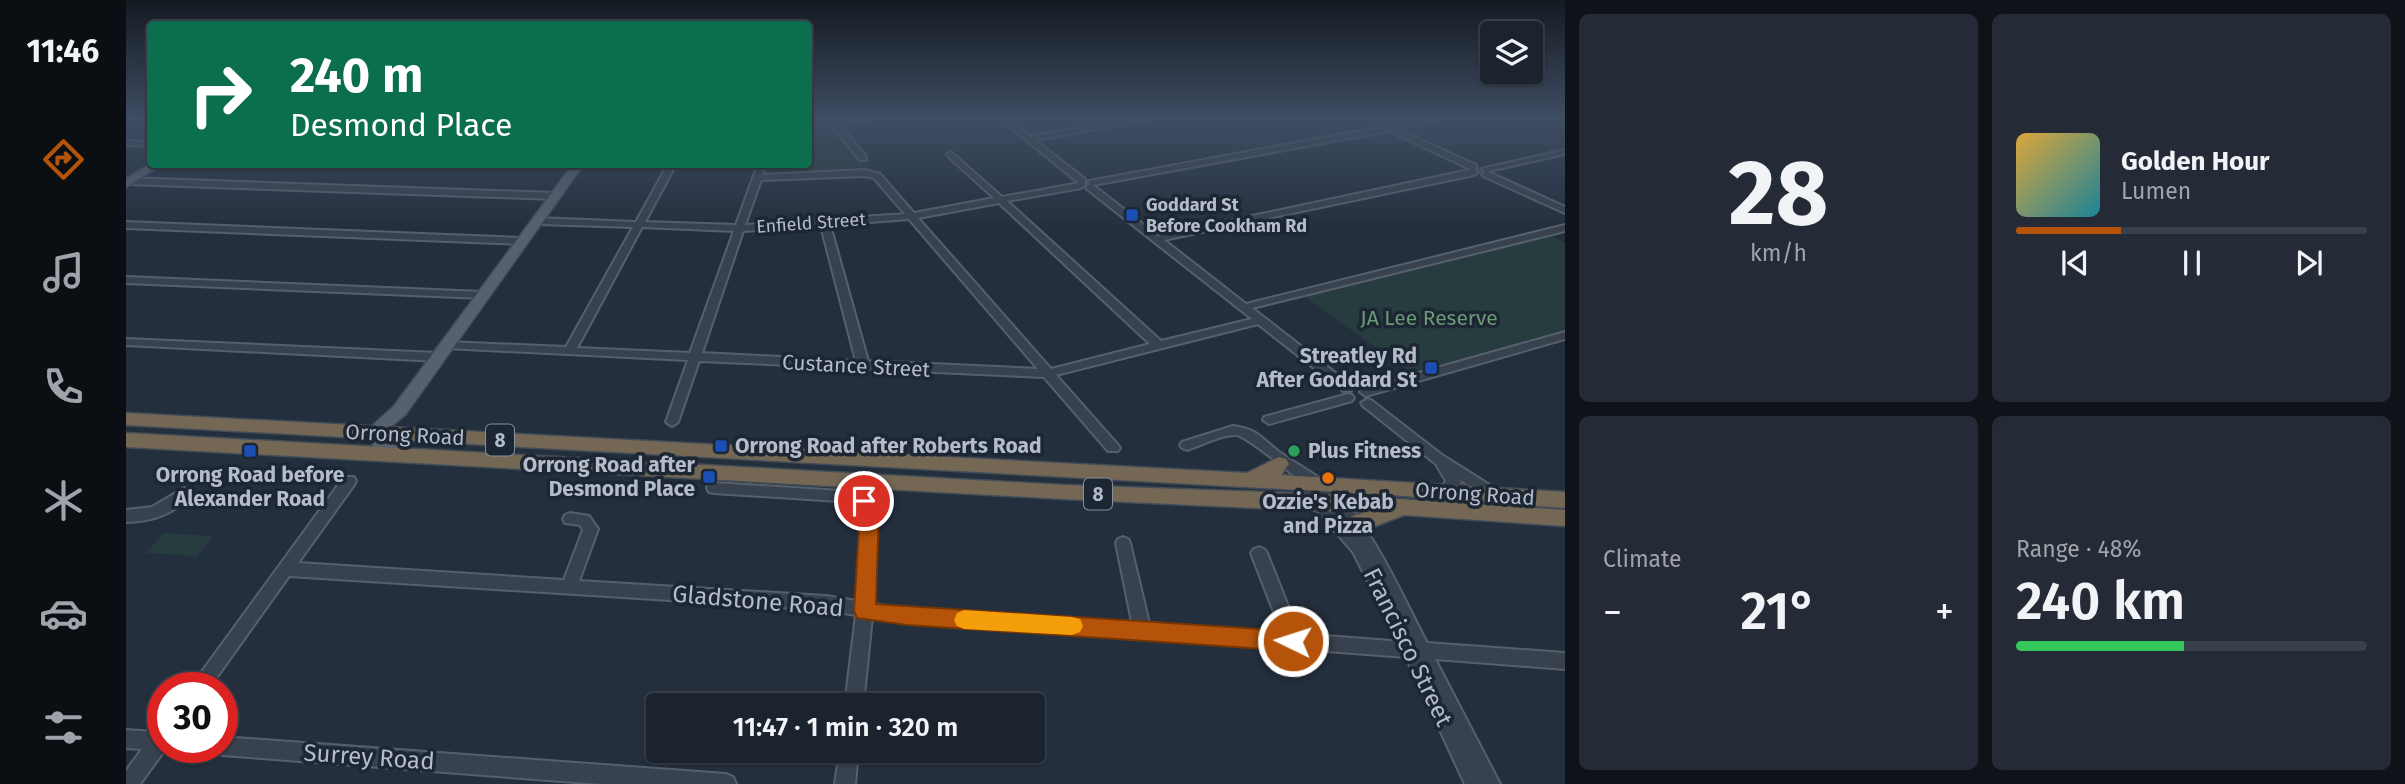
<!DOCTYPE html>
<meta charset="utf-8">
<style>
:root{--surface:#1b232e;--page:#242b36;--text:#f1f3f6;--muted:#a0a4aa;--line:#39404a;--accent:#b45309}
body{margin:0;font-family:"Fira Sans",sans-serif;background:var(--page);color:var(--text);height:100vh;display:flex;flex-direction:column;font-size:26px;white-space:nowrap}
*{box-sizing:border-box;margin:0}
p{font-size:23px;color:var(--muted)}
.icon{flex:none;width:38px;height:38px;fill:none;stroke:currentColor;stroke-width:2;stroke-linecap:round;stroke-linejoin:round}
.map{position:relative;flex:1;overflow:hidden}
.side{display:flex;flex-direction:column;gap:14px;padding:14px;background:#0f1319;width:840px}
.side>*{flex:none}
.banner{position:absolute;left:21px;top:21px;width:665px;height:147px;border-radius:7px;box-shadow:0 2px 5px #0004,0 0 0 2px var(--line);background:#0b6e4f;color:#fff;overflow:hidden}
.tools{position:absolute;left:1354px;top:21px;display:grid;gap:14px}
.tools a{display:grid;place-items:center;width:63px;height:63px;border-radius:7px;background:var(--surface);box-shadow:0 2px 5px #0004,0 0 0 2px var(--line);font-size:35px}
.speed{position:absolute;left:21px;top:672px;display:flex;gap:14px;font-size:35px;font-weight:700;text-align:center}
.speed>*{display:grid;place-content:center;width:91px;height:91px;border-radius:50%;background:var(--surface);box-shadow:0 2px 5px #0004,0 0 0 2px var(--line);line-height:1}
.speed .limit{border:10px solid #d22;background:#fff;color:#111}
.pin{position:absolute;display:grid;place-items:center;width:60px;height:60px;color:#fff;margin:-30px;border:4px solid #fff;border-radius:50%;box-shadow:0 2px 7px #0007}
.me{position:absolute;width:77px;margin:-38px;rotate:274deg;stroke-linejoin:round;filter:drop-shadow(0 0 5px #0008)}
.turn{display:flex;align-items:center;gap:24px;height:147px;padding:0 28px;font-size:32px}
.turn .icon{width:91px;height:91px;stroke-width:2.5}
.turn b{display:block;font-size:49px;line-height:60px}
.big{font-size:52px;font-weight:600;line-height:1.1}
.side .widget{flex:1;display:flex;flex-direction:column;justify-content:center;gap:10px;min-width:0;padding:0 24px;border-radius:10px;background:var(--page)}
.side .dial{align-items:center;gap:0}
.dial b{font-size:91px;line-height:1}
.song{display:flex;align-items:center;gap:21px}
.cover{width:84px;height:84px;border-radius:10px;background:linear-gradient(135deg,hsl(40 70% 55%),hsl(190 70% 35%))}
.played{height:7px;border-radius:4px;background:linear-gradient(90deg,var(--accent) 30%,var(--line) 30%)}
.keys{display:flex;justify-content:space-around;direction:ltr}
.heat{display:flex;justify-content:space-between;align-items:center;font-size:38px;direction:ltr}
.charge{height:10px;border-radius:5px;background:linear-gradient(90deg,#34c759 48%,var(--line) 0)}
.side .tiles{flex:1;display:grid;gap:14px;grid-template-columns:repeat(2,1fr)}
.trip{position:absolute;left:520px;top:693px;width:399px;height:70px;border-radius:7px;background:var(--surface);box-shadow:0 2px 5px #0004,0 0 0 2px var(--line);font-weight:600;line-height:70px;text-align:center}
main{display:flex;flex:1;min-height:0}
.tabs{display:flex;flex-direction:column;width:126px;justify-content:space-around;align-items:center;background:#0b0e12;color:var(--muted)}
.tabs .icon{width:49px;height:49px}
.tabs .on{color:var(--accent)}
.tabs b{font-size:32px;color:var(--text)}
.map>svg:first-child{display:block}
</style>
<main>
<nav class="tabs">
<b>11:46</b>
<svg class="icon on" aria-label="directions" viewBox="0 0 24 24"><path d="M12 3l9 9-9 9-9-9zM9 14v-3h6M13 9l2 2-2 2"/></svg>
<svg class="icon" aria-label="music" viewBox="0 0 24 24"><path d="M9 18V5l10-2v13"/><circle cx="6" cy="18" r="3"/><circle cx="16" cy="16" r="3"/></svg>
<svg class="icon" aria-label="phone" viewBox="0 0 24 24"><path d="M5 4h4l2 5-3 2q2 4 5 5l2-3 5 2v4C11 20 4 13 5 4z"/></svg>
<svg class="icon" aria-label="climate" viewBox="0 0 24 24"><path d="M12 3v18M4 7l16 10M4 17L20 7"/></svg>
<svg class="icon" aria-label="car" viewBox="0 0 24 24"><path d="M5 17H2v-5l4-1 3-4h7l3 4 3 1v5h-3M9 17h6M6 11h13"/><circle cx="7" cy="17" r="2"/><circle cx="17" cy="17" r="2"/></svg>
<svg class="icon" aria-label="filters" viewBox="0 0 24 24"><path d="M4 7h16M4 17h16"/><circle cx="9" cy="7" r="2"/><circle cx="15" cy="17" r="2"/></svg>
</nav>
<div class="map">
<svg width="1439" height="784" viewBox="0 0 1439 784">
<rect width="100%" height="100%" fill="#242f3e"/>
<!-- green -->
<g fill="#263c3f">
<path d="M707 125 746 171 631 178 636 165 682 164 683 126Z"/>
<path d="M1419 233 1439 243V335L1291 377 1175 294Z"/>
<path d="M38 533 87 536 71 556 20 553Z"/>
</g>
<g fill="none" stroke-linecap="round" stroke-linejoin="round">
<defs>
<g id="minor">
<path d="M720 118H753L712 124 740 156V160H734L704 124 682 126V122Z"/>
<path d="M873 118H881L904 136 1014 118H1033L909 140 959 179V185L955 188 881 201 1035 341 1126 319 961 189 960 187 963 185V181L1256 127 1239 118H1249L1264 126 1304 118H1321L1271 129 1350 165V169H1344L1263 131 967 185 1032 236 1348 169 1352 172 1348 175 1038 240 1120 304 1439 225V231L1126 308 1225 385 1227 388 1225 391H1217L1132 324 930 375 992 445 994 448 992 451H982L918 377 743 369 738 371 733 368 573 361 552 422 546 426 540 422 562 360 320 348 314 345 320 342 440 347 507 227 412 224 407 221 412 218 510 222 542 164H550L519 222 610 225 632 164H640L636 175 739 170 754 174 788 213 868 198 822 156 821 154 825 152 876 197 953 183ZM739 176 748 178 779 214 619 225 635 180ZM873 203 1024 344 925 369 792 218ZM783 219 912 369 742 361 704 225ZM695 226 730 361 576 353 617 231ZM516 227 608 231 564 353 451 348Z"/>
<path d="M0 141 24 142V146L0 145Z"/>
<path d="M1439 150V154L1359 172 1355 169Z"/>
<path d="M1360 171 1439 207V213L1357 176 1356 174Z"/>
<path d="M0 178 429 193 433 196 429 199 0 184Z"/>
<path d="M0 222 396 238 401 241 396 244 0 228Z"/>
<path d="M0 277 357 292 362 295 357 298 0 283Z"/>
<path d="M1439 332V339L1240 396 1234 392 1236 389Z"/>
<path d="M0 339 311 353 317 357 311 361 0 345Z"/>
<path d="M1222 394 1226 395 1228 398 1226 401 1143 424 1137 420 1138 417Z"/>
<path d="M1241 399 1245 400 1316 455 1373 491 1375 495 1373 499 1368 500 1363 499 1333 479 1335 482C1330 490 1325 498 1315 495L1313 491 1320 481 1310 464 1237 406 1235 403Z"/>
<path d="M1107 426C1131 429 1134 437 1152 451 1167 462 1183 470 1197 481 1246 522 1272 588 1301 643L1439 653V669L1309 659 1374 784H1339L1280 657 1016 637 781 623 746 617 737 705H719L730 615 700 610 163 576 83 688H64L218 477H228L230 481 228 485 172 563 438 580 457 530 454 525 439 523 437 519 439 515 444 513 463 516 472 529 453 581 700 596 731 601 736 510 728 502 588 493 583 492 581 488 583 484 588 483 732 492 737 493 750 509 747 604 781 609 1006 622 990 543 992 539 997 537 1002 539 1004 543 1023 623 1156 633 1125 553 1128 549 1133 547 1138 549 1141 553 1173 634 1278 642 1282 640 1274 623 1269 625 1263 623 1227 552 1167 483 1165 479 1168 475C1157 467 1118 434 1109 435 1094 435 1076 445 1061 450L1056 448 1054 445 1056 442Z"/>
<path d="M58 488 63 489 65 493C51 514 24 522 0 522V510L26 507Z"/>
<path d="M37 728V747L43 748 38 751 14 784H0V771L16 749 0 748V730L29 732Z"/>
<path d="M96 737 600 774 607 777 610 784H475L96 755 89 752 87 747H96Z"/>
<path d="M714 751H732L729 784H709Z"/>
</g>
<g id="major">
<path d="M24 164H37L0 187V179Z"/>
<path d="M447 164H458L280 414 261 430 260 440 278 450 281 454 278 458C263 463 250 451 243 439L248 424 268 406Z"/>
</g>
<g id="highway">
<path d="M0 413 1121 473 1153 457 1160 459 1163 464 1155 475 1439 492V508L1265 495 0 425Z"/>
<path d="M0 433 938 485 1194 494 1439 510V526L1278 515 1229 534 1222 532 1219 526 1226 516 1238 513 938 499 0 447Z"/>
</g>
</defs>
<!-- minor casing -->
<use href="#minor" stroke="#565f6c" stroke-width="4"/>
<!-- major casing -->
<use href="#major" stroke="#414a57" stroke-width="3"/>
<!-- highway casing -->
<use href="#highway" stroke="#434c59" stroke-width="3"/>
<!-- minor -->
<use href="#minor" fill="#38414e" fill-rule="evenodd"/>
<!-- major -->
<use href="#major" fill="#56606e" fill-rule="evenodd"/>
<!-- highway -->
<use href="#highway" fill="#746855" fill-rule="evenodd"/>
</g>
<!-- sky -->
<linearGradient id="sky" x2="0" y2="1"><stop stop-color="#141a22"/><stop offset="0.52" stop-color="#3f4d63"/><stop offset="1" stop-color="#3f4d63" stop-opacity="0"/></linearGradient>
<rect width="1439" height="228" fill="url(#sky)"/>
<!-- route -->
<path fill="#b45309" stroke="#753606" stroke-width="2" d="M738 494 745 496 753 509 750 604 1167 631 1174 634 1178 641 1174 648 1167 651 781 625 731 618 728 611 734 510 729 501 732 496Z"/>
<!-- slow -->
<path fill="#f59e0b" d="M838 610 946 617 954 619 957 626 954 632 946 635 838 629 831 626 828 620 831 613Z"/>
<!-- markers -->
<g fill="#1a4fb4" stroke="#1d2633" stroke-width="2.5">
<rect x="999" y="208" width="14" height="14" rx="3.5"/>
<rect x="1298" y="361" width="14" height="14" rx="3.5"/>
<rect x="588" y="439" width="14" height="14" rx="3.5"/>
<rect x="117" y="444" width="14" height="14" rx="3.5"/>
<rect x="576" y="470" width="14" height="14" rx="3.5"/>
</g>
<circle fill="#2e9e5b" stroke="#1d2633" stroke-width="2.5" cx="1168" cy="451" r="7"/>
<circle fill="#e8710a" stroke="#1d2633" stroke-width="2.5" cx="1202" cy="478" r="7"/>
<g text-anchor="middle" dominant-baseline="central" stroke-width="7" stroke-linejoin="round" paint-order="stroke">
<!-- far-poi labels -->
<g font-size="18" font-weight="bold" fill="#b4bcc9" stroke="#1d2633" text-anchor="start">
<text x="1020" y="205">Goddard St<tspan x="1020" dy="21">Before Cookham Rd</tspan></text>
</g>
<!-- far-street labels -->
<g font-size="18" fill="#b4bcc9" stroke="#1d2633">
<text transform="translate(685 223) rotate(-4)">Enfield Street</text>
</g>
<!-- shield labels -->
<g fill="#1d2633" stroke="#878f9c" stroke-width="2">
<rect x="360" y="424.5" width="28" height="31" rx="5"/>
<rect x="958" y="478.5" width="28" height="31" rx="5"/>
</g>
<g font-size="19" font-weight="bold" fill="#b4bcc9">
<text x="374" y="440">8</text>
<text x="972" y="494">8</text>
</g>
<!-- park labels -->
<g font-size="21" fill="#6b9a76" stroke="#1d2633">
<text x="1303" y="318">JA Lee Reserve</text>
</g>
<!-- poi labels -->
<g font-size="21" font-weight="bold" fill="#b4bcc9" stroke="#1d2633" text-anchor="end">
<text x="1291" y="356">Streatley Rd<tspan x="1291" dy="24">After Goddard St</tspan></text>
<text x="609" y="446" text-anchor="start">Orrong Road after Roberts Road</text>
<text x="1182" y="451" text-anchor="start">Plus Fitness</text>
<text x="569" y="465">Orrong Road after<tspan x="569" dy="24">Desmond Place</tspan></text>
<text x="124" y="475" text-anchor="middle">Orrong Road before<tspan x="124" dy="24">Alexander Road</tspan></text>
<text x="1202" y="502" text-anchor="middle">Ozzie's Kebab<tspan x="1202" dy="24">and Pizza</tspan></text>
</g>
<!-- street labels -->
<g font-size="21" fill="#b4bcc9" stroke="#1d2633">
<text transform="translate(730 366) rotate(3)">Custance Street</text>
<text transform="translate(279 435) rotate(3)">Orrong Road</text>
<text transform="translate(1349 494) rotate(4)">Orrong Road</text>
</g>
<!-- near-street labels -->
<g font-size="24" fill="#b4bcc9" stroke="#1d2633">
<text transform="translate(632 601) rotate(5)">Gladstone Road</text>
<text transform="translate(1282 647) rotate(64)">Francisco Street</text>
<text transform="translate(243 757) rotate(4)">Surrey Road</text>
</g>
</g>
</svg>
<div class="tools">
<a><svg class="icon" aria-label="layers" viewBox="0 0 24 24"><path d="M12 4l9 5-9 5-9-5zM3 14l9 5 9-5"/></svg></a>
</div>
<div class="speed"><div class="limit">30</div></div>
<div class="pin" style="left:738px;top:501px;background:#d93025"><svg class="icon" aria-label="arrive" viewBox="0 0 24 24"><path d="M6 21V4h12l-3 4 3 4H6"/></svg></div>
<svg class="me" style="left:1167px;top:641px" viewBox="-20 -20 40 40"><circle r="17" fill="#b45309" stroke="#fff" stroke-width="3"/><path d="M0-11L8 9 0 5-8 9z" fill="#fff"/></svg>
<div class="trip">11:47 · 1 min · 320 m</div>
<div class="banner">
<div class="turn"><svg class="icon" aria-label="right" viewBox="0 0 24 24"><path d="M7 20v-9h11M14 6l5 5-5 5"/></svg><div><b>240 m</b>Desmond Place</div></div>
</div>
</div>
<section class="side">
<div class="tiles">
<div class="widget dial"><b>28</b><p>km/h</p></div>
<div class="widget">
<div class="song"><i class="cover"></i><div><b>Golden Hour</b><p>Lumen</p></div></div>
<div class="played"></div>
<div class="keys"><svg class="icon" aria-label="previous" viewBox="0 0 24 24"><path d="M18 5L8 12l10 7zM5 5v14"/></svg><svg class="icon" aria-label="pause" viewBox="0 0 24 24"><path d="M8 5v14M16 5v14"/></svg><svg class="icon" aria-label="next" viewBox="0 0 24 24"><path d="M6 5l10 7-10 7zM19 5v14"/></svg></div>
</div>
<div class="widget"><p>Climate</p>
<div class="heat"><a>−</a><b class="big">21°</b><a>+</a></div>
</div>
<div class="widget"><p>Range · 48%</p><b class="big">240 km</b><div class="charge"></div></div>
</div>
</section>
</main>
